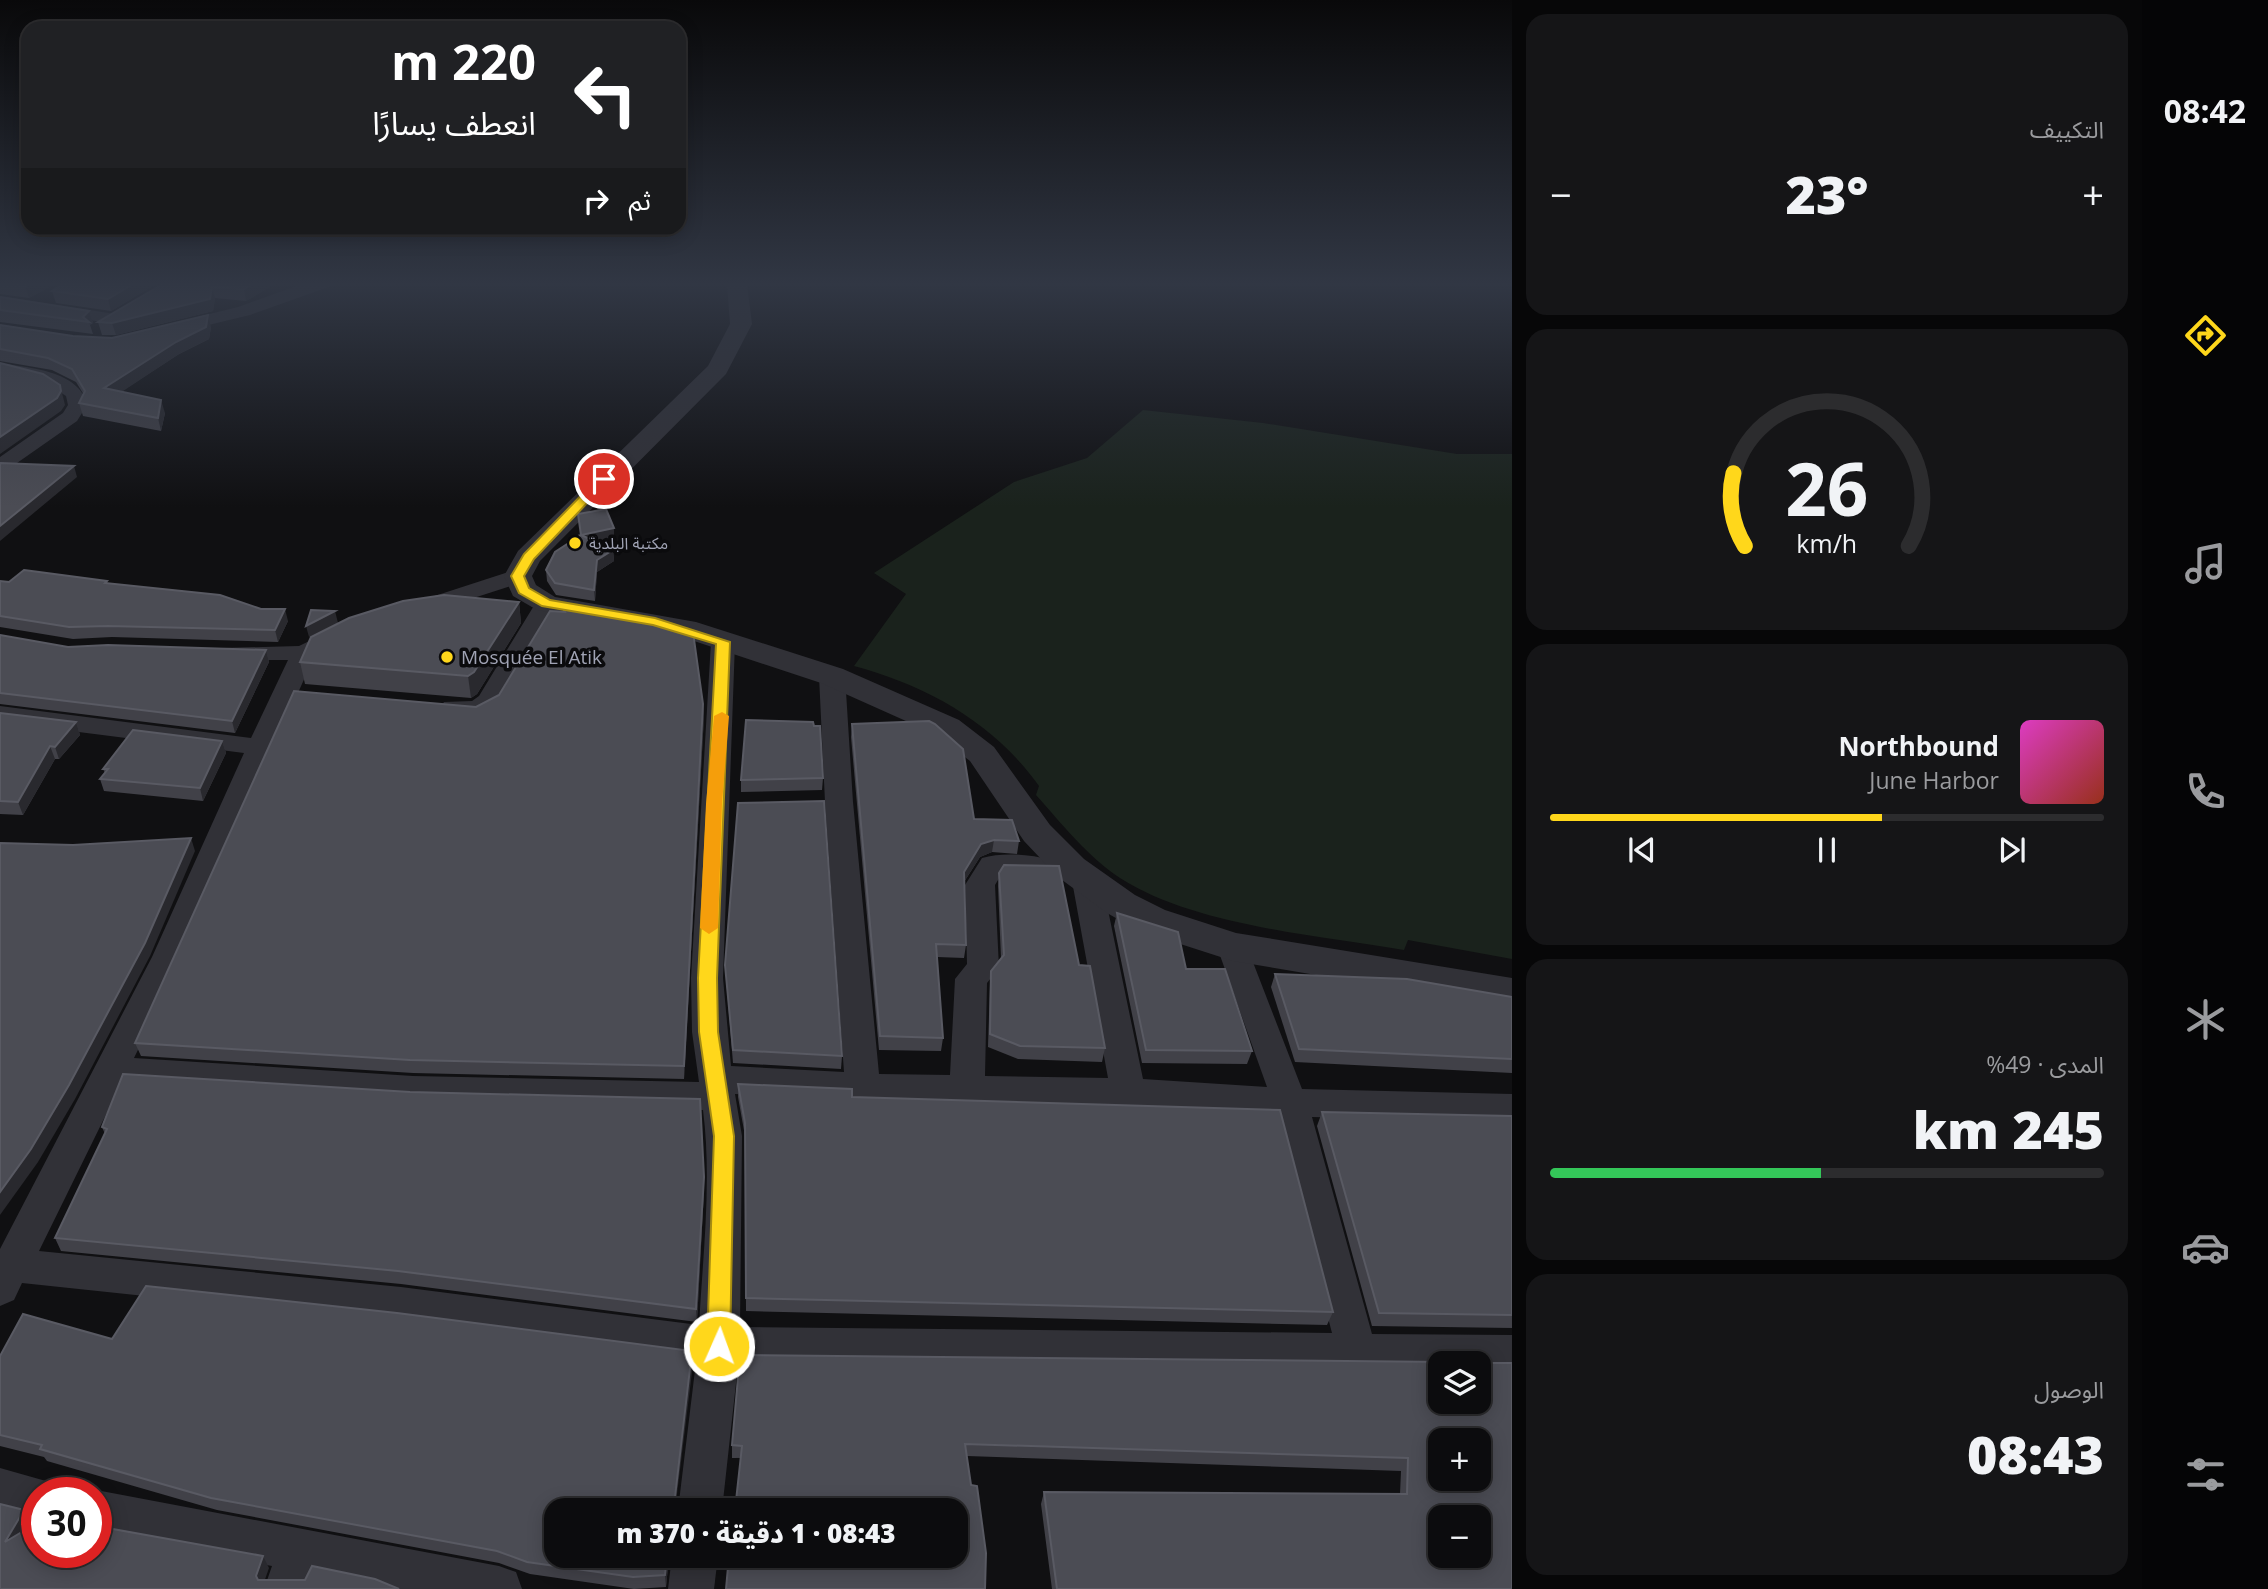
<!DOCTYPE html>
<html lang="ar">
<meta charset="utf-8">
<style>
:root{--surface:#0c0c0e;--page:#151517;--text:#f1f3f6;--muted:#9a9b9e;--line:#2c2c2e;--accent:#ffd71b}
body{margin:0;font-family:"Open Sans","Noto Sans Arabic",sans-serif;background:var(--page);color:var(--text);direction:rtl;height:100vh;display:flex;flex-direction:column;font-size:26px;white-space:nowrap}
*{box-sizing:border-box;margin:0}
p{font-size:23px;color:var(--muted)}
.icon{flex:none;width:38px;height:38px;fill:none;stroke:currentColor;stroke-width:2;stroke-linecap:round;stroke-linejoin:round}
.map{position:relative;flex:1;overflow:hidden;direction:ltr}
.drawer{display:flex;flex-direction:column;gap:14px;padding:14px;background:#070708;width:630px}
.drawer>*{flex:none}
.banner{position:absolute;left:21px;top:21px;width:665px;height:214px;border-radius:21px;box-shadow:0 4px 18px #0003,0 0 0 2px var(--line);direction:rtl;background:#202124;color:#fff;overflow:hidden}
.fabs{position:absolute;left:1428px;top:1351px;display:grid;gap:14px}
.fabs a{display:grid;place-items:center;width:63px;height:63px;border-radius:14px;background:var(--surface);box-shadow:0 4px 18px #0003,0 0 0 2px var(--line);font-size:35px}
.speed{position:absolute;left:21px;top:1477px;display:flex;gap:14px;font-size:35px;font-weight:700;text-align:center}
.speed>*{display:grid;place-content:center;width:91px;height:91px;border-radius:50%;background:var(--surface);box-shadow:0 4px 18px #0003,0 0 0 2px var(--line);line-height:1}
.speed .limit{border:10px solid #d22;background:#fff;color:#111}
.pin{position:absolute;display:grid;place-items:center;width:60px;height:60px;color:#fff;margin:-30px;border:4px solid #fff;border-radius:50%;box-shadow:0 2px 7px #0007}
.me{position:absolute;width:77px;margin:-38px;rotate:2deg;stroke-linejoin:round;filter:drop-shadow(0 0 5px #0008)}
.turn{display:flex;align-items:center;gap:24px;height:147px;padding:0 35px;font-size:32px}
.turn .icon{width:91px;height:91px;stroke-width:2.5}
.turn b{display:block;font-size:49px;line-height:60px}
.then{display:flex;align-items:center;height:66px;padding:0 35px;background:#0003;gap:14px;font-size:26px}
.big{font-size:52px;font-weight:800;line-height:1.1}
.drawer .tile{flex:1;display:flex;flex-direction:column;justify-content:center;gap:10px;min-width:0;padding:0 24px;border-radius:21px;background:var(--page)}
.drawer .dial{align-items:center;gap:0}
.dial svg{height:182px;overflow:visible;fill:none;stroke:var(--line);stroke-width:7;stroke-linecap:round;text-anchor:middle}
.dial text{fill:var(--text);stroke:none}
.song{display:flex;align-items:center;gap:21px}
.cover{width:84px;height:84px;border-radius:10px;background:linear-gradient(135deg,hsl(310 70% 55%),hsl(10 70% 35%))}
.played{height:7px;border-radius:4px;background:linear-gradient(90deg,var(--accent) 60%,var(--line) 60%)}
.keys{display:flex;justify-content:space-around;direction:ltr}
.heat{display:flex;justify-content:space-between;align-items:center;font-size:38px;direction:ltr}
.charge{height:10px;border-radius:5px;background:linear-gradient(90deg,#34c759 49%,var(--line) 0)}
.trip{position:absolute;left:544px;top:1498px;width:424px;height:70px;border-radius:21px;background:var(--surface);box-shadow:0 4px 18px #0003,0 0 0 2px var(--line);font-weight:800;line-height:70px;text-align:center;direction:rtl}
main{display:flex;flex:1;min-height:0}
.tabs{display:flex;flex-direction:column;width:126px;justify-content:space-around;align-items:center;background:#050506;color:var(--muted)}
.tabs .icon{width:49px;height:49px}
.tabs .on{color:var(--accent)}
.tabs b{font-size:32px;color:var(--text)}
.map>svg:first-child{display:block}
</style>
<main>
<nav class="tabs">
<b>08:42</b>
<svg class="icon on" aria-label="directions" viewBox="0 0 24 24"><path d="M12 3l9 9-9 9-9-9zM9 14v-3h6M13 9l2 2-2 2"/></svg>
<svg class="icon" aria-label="music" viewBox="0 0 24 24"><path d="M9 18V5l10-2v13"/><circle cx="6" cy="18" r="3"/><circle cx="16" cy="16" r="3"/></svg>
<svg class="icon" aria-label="phone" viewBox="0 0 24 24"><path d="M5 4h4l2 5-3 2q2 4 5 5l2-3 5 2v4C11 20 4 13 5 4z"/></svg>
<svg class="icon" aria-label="climate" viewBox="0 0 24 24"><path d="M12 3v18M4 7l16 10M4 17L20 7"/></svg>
<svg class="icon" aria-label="car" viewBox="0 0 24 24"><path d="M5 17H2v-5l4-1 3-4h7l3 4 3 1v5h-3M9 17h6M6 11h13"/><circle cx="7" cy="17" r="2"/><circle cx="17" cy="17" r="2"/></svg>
<svg class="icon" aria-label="filters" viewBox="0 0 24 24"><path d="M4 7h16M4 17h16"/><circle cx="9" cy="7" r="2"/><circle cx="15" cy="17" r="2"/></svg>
</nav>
<section class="drawer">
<div class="tile"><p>التكييف</p>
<div class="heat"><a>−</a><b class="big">23°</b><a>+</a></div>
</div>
<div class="tile dial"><svg viewBox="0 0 100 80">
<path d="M14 69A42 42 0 1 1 86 69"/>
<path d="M14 69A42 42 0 0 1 9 37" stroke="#ffd71b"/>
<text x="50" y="56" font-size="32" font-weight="700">26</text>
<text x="50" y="72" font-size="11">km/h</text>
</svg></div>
<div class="tile">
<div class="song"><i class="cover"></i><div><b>Northbound</b><p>June Harbor</p></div></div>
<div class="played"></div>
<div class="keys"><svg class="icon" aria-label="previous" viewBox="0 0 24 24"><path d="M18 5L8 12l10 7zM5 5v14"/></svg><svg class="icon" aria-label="pause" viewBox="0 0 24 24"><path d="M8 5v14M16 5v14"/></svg><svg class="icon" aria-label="next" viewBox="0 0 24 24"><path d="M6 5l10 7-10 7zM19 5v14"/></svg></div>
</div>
<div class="tile"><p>المدى · 49%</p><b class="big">245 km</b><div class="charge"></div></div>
<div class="tile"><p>الوصول</p><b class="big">08:43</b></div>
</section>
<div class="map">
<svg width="1512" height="1589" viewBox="0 0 1512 1589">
<rect width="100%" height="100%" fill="#101012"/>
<!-- green -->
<path fill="#1a221c" d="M1143 410 1263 423 1457 454H1512V959L1408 940 1404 950C1317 935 1195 926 1120 878 1089 858 1061 823 1036 795L1039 786C994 723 928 686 854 666L906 594 874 573 1014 482 1087 458Z"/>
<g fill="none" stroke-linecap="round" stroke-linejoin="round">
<!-- minor -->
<g fill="#313137" fill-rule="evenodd">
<path d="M302 284H337L250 315 171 334 162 329 165 325 238 307Z"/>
<path d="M0 296 115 314 123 319 115 324 0 306Z"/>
<path d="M0 363C28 368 80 370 87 405L77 421 7 470 0 472V457L63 413 68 405 66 396 48 384 0 373Z"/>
<path d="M518 569 526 571 529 576 526 581 421 615 413 613 409 608 413 603Z"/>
<path d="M547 597 555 599 559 604 498 706 477 717 444 714 440 708 444 702 472 701 479 696 535 604 539 599Z"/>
<path d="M326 633 335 635 338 640 314 657C254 790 199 927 134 1058L413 1076 699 1082 692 1032 691 978 711 642 714 637H732L735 642 723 978 731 1066 844 1072 825 802 819 676 823 671H841L845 676 853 802 879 1074 950 1075 955 979 967 964 965 885 982 858C1002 852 1030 854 1051 860L1055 867 1051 874 1040 877 1001 875 995 885 999 968 987 983 985 1076 1108 1078 1072 881 1076 874 1087 871 1098 874 1102 881 1143 1079 1267 1087 1217 947 1222 939 1233 936 1244 939 1302 1089 1512 1094V1122L1312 1117 1372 1334 1512 1335V1373H1479V1363H1440V1372L738 1365 722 1510H678L696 1362 401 1323 22 1283 14 1300 0 1306V1249L152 957 244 753 0 722V706L251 738 288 660H229L220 658 217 653 220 648 299 646ZM121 1084 413 1103 703 1110C712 1180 703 1254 699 1325L401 1287 39 1251ZM735 1094C916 1104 1096 1104 1276 1116L1332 1333 740 1327 742 1136Z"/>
<path d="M0 1468 53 1483 57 1493H37V1521L0 1512Z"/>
<path d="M96 1490 499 1566 516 1572 522 1589H385L316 1575 310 1589H264L272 1566 96 1534V1493H88Z"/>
<path d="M672 1556H718L714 1589H668Z"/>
</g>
<!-- tertiary -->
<path fill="#313137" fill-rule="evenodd" d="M727 284H747L752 324 726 374 540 561 532 576 536 585 555 597 696 622 843 669 959 720 994 747 1050 825 1084 859 1135 895 1165 910 1236 933 1512 978V1008L1233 961 1137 930 1107 913 1058 877 1024 841 970 761 935 734 821 683 679 636 537 610 513 596 504 576 518 551 708 366 730 324Z"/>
</g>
<!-- wall -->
<g fill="#414148">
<path d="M0 284H55L29 298 0 294Z"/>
<path d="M63 284H156L111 311 56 303 52 291Z"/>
<path d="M163 284H275L246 301 215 298 213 311 116 335H102L98 322Z"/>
<path d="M0 297 89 311 93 323 90 325 93 334 0 322Z"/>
<path d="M0 325 73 336 112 338 211 327 209 339 179 354 122 391 165 413 161 431 83 416 79 403 84 395 76 382 52 370 0 361Z"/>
<path d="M614 528V539L598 543 613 550 614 561 597 572 595 601 556 595 547 581 546 570Z"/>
<path d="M0 581 108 584 288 621 278 642 112 637 73 639 0 627Z"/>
<path d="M519 602 521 623 477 694 471 698 305 684 300 662Z"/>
<path d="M562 606 703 704 704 716 684 1079 413 1073 141 1056 135 1043 476 707 499 695 563 612Z"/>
<path d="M0 635 68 647 266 650 269 662 235 733 0 704Z"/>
<path d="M0 713 76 722 80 735 59 759H55L23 815 0 814Z"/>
<path d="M852 724 974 819 1019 841 1017 854 992 852 980 857 964 882 966 945 964 958 937 957 943 1038 941 1051 879 1050 851 737Z"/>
<path d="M222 741 226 753 203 801 104 791 100 779 105 773 103 769Z"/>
<path d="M823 778 822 790 741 792V780Z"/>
<path d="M999 873 1079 965 1105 1048 1102 1062 1018 1059 988 1047 990 984 991 971 1001 958 998 886Z"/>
<path d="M1117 913 1186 969 1252 1051 1247 1064 1142 1063 1114 926Z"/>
<path d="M725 965 842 1056 841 1069 733 1063Z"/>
<path d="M1275 974 1512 997V1073L1295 1062 1271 987Z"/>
<path d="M738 1084 852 1097 1333 1312 1327 1325 746 1311 745 1136 738 1097Z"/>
<path d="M1322 1112 1512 1116V1328L1372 1326 1317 1126Z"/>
<path d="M102 1127 704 1190 697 1322 401 1284 61 1251 55 1238 105 1134Z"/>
<path d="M112 1339 693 1364 556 1556H669L666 1587 634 1589 530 1574 499 1563 217 1510 47 1461 44 1457 0 1446V1356Z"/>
<path d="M1450 1353 1512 1589H1052L1041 1504 1044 1492 1400 1494 1401 1471 967 1456 732 1458V1445L1445 1362Z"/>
</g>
<!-- shaded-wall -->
<g fill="#29292e">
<path d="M29 284H55L29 298 25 286Z"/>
<path d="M133 284H156L111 311 108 299Z"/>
<path d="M252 284H275L246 301 244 289Z"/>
<path d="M212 287 215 298 213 311 116 335 112 323Z"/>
<path d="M89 311 93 323 90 325 89 322 83 317Z"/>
<path d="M208 315 211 327 209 339 179 354 108 401 104 388Z"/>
<path d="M60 385 65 405 61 411 0 454V437Z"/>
<path d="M161 400 165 413 161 431 158 418Z"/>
<path d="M74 466 77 477 0 541V526Z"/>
<path d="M614 528V539L582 547 581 535Z"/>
<path d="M613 550 614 561 597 572 595 601 594 590 597 560Z"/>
<path d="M519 602 521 623 477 694 471 698 468 676Z"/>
<path d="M285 609 288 621 278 642 275 630Z"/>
<path d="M335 611 338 623 309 637 306 626Z"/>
<path d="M266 650 269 662 235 733 232 721Z"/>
<path d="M703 704 704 716 684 1079V1066Z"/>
<path d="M76 722 80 735 59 759 55 747Z"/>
<path d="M222 741 226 753 203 801 200 788Z"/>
<path d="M50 746 55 759 23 815 18 802Z"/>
<path d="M191 838 195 851 150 956 75 1099 38 1162 0 1215V1192Z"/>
<path d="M994 840 992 852 980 857 962 885 964 872 981 844Z"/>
<path d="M704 1177V1190L697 1322 696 1309Z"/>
<path d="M692 1351 693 1364 675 1510V1497Z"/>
<path d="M24 1510 32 1523 14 1554 5 1542Z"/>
<path d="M263 1556 269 1568 262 1588 256 1576Z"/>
<path d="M667 1556H669L666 1587 665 1575Z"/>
</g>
<!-- building -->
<g fill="#4b4c54" stroke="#595a63" stroke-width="2" fill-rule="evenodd">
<path d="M11 284H29L25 286Z"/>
<path d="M63 284H133L108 299 52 291Z"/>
<path d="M163 284H252L244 289 212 287 210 299 112 323 98 322Z"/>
<path d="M0 297 89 311 83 317 89 322 0 310Z"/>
<path d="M208 315 206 327 176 342 104 388 161 400 158 418 79 403 85 391 72 369 48 358 0 349V325L73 336 112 338Z"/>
<path d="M0 363 43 374 60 385 61 391 57 398 0 437Z"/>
<path d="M0 463 74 466 0 526Z"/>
<path d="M606 509 614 528 581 535 613 550 597 560 594 590 555 583 546 570 555 552 581 535 578 514Z"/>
<path d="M24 570 107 581 105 583 220 595 261 609H285L275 630 108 626 69 627 0 616V581L9 582Z"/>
<path d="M444 595 519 602 474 672 468 676 300 662 311 637 349 618 403 601Z"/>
<path d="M562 606 693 632 703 704 684 1066 410 1060 135 1043 294 691 476 707 499 695 550 611 565 612Z"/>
<path d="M311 610 335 611 306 626Z"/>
<path d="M0 635 68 647 108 645 266 650 232 721 0 693Z"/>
<path d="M0 713 76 722 55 747 50 746 18 802 0 801Z"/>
<path d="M746 720 813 722 814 726H820L823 778 741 780Z"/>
<path d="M929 721 935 724 963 749 974 819 1012 820 1019 841 994 840 981 844 964 872 966 945 936 944 943 1038 880 1036 852 724Z"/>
<path d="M133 730 222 741 200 788 100 779 108 769H103Z"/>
<path d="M824 801 842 1056 733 1050 725 965 738 803Z"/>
<path d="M191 838 145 943 69 1085 31 1149 0 1192V843L73 845Z"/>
<path d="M1004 865 1059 866 1079 965 1090 966 1105 1048 1020 1046 990 1034 991 971 1004 955 999 873Z"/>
<path d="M1117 913 1178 932 1186 969H1225L1252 1051 1146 1050Z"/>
<path d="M1275 974 1407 979 1512 997V1059L1299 1049Z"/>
<path d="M123 1074 410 1092 700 1099 704 1177 696 1309 398 1271 55 1238 107 1129 102 1127Z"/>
<path d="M738 1084 852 1089V1097L1280 1110 1333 1312 746 1298 745 1123Z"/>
<path d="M1322 1112 1512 1116V1315L1379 1313Z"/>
<path d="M146 1286 397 1313 692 1351 675 1497 679 1500 678 1510H556V1556H667L665 1575 633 1577 527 1562 497 1551 211 1498 40 1449 42 1445 0 1435V1356L23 1314 112 1339Z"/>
<path d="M1450 1353H1484L1486 1363H1512V1589H1057L1044 1492 1407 1494 1408 1458 965 1444 971 1485 977 1486 986 1553 985 1589H726L729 1556H956V1510H735L742 1446 732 1445 740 1355 1447 1362ZM1440 1363H1479V1402H1440ZM1440 1440H1479V1479H1440ZM1440 1517H1479V1556H1440Z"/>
<path d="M0 1504 24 1510 5 1542 37 1523V1552H96V1526L263 1556 256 1576 258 1580H305L312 1566 375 1579 399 1589H0Z"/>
</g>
<!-- sky -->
<linearGradient id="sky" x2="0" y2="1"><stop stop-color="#09090a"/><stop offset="0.56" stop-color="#313744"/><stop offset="1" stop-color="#313744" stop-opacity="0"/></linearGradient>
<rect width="1512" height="507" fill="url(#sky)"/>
<!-- route -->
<path fill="#ffd71b" stroke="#a68c12" stroke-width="2" d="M600 476 610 479 534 559 524 576 529 588 550 600 655 618 730 642 717 978 718 1032 734 1136 730 1346 727 1354 719 1357 710 1354 707 1346 714 1136 699 1032 698 978 716 644 653 625 542 606 519 593 511 576 524 554Z"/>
<!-- slow -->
<path fill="#f59e0b" d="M722 712 729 716 722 804 718 928 709 934 700 928 706 804 714 716Z"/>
<!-- markers -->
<g fill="#ffd71b" stroke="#0b0b0d" stroke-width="2.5">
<circle cx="575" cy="543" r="7"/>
<circle cx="447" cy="657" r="7"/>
</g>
<g text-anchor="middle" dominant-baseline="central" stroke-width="7" stroke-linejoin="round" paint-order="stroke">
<!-- far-poi labels -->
<g font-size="16" fill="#a0a3b4" stroke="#0b0b0d" text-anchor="start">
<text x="589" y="543">مكتبة البلدية</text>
</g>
<!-- poi labels -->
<g font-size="19" fill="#a0a3b4" stroke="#0b0b0d" text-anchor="start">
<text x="461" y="657">Mosquée El Atik</text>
</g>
</g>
</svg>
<div class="fabs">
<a><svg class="icon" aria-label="layers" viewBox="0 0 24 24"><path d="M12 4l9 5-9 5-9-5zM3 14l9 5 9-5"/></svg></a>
<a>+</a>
<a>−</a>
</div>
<div class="speed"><div class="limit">30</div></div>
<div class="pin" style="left:604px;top:479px;background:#d93025"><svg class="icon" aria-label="arrive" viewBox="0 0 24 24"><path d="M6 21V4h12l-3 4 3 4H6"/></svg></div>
<svg class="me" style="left:719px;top:1346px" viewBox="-20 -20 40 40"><circle r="17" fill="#ffd71b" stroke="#fff" stroke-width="3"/><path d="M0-11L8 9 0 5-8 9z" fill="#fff"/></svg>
<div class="trip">08:43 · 1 دقيقة · 370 m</div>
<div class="banner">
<div class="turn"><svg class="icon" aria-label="left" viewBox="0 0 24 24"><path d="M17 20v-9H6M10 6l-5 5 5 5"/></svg><div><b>220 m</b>انعطف يسارًا</div></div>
<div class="then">ثم<svg class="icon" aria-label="right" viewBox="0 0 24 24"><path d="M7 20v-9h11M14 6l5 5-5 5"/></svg></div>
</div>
</div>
</main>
